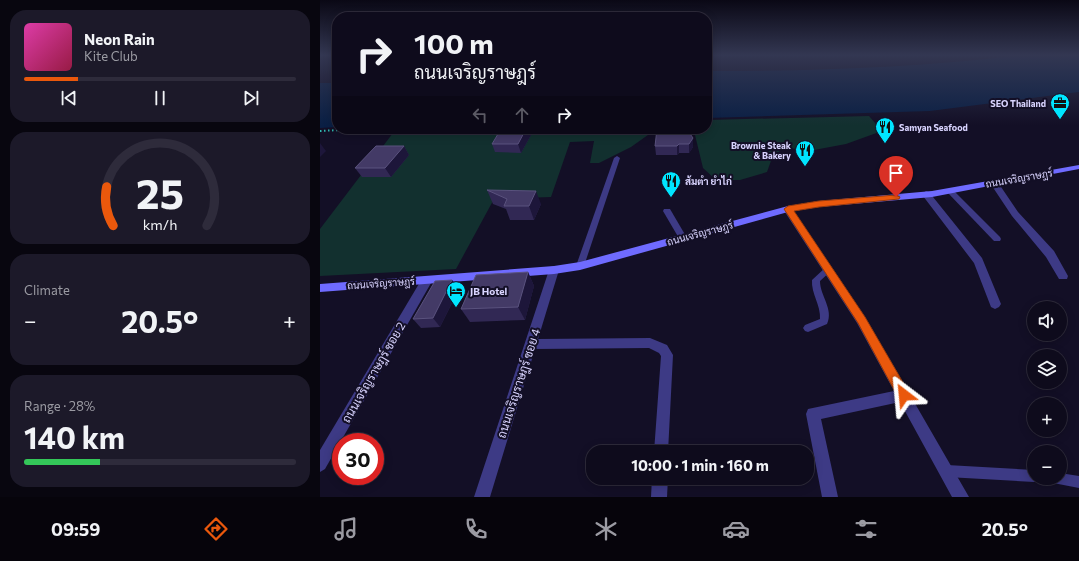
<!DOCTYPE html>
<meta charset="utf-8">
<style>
:root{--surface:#0e0b1c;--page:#1c1929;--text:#f1f3f6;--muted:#9b9ba3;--line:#2e2b3b;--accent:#ea580c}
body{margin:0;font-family:Commissioner,Sarabun,sans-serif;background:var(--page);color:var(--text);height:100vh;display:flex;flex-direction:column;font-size:15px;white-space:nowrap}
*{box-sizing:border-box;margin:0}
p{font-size:13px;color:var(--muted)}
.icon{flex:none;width:22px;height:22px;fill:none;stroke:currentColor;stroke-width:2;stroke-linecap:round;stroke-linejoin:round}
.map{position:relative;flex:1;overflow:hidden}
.drawer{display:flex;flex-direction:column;gap:10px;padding:10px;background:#08060f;width:320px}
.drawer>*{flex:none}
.top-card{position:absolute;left:12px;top:12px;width:380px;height:122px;border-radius:16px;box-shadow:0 2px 10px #0003,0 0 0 1px var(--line);background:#0e0b1c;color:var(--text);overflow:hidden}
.tools{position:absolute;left:707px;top:301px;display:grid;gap:8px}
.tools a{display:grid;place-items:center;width:40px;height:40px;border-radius:50%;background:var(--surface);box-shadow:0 2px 10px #0003,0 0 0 1px var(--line);font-size:20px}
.speed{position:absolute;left:12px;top:433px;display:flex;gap:8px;font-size:20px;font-weight:700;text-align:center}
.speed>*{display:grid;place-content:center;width:52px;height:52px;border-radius:50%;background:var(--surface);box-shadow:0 2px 10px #0003,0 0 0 1px var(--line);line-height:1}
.speed .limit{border:6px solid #d22;background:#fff;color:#111}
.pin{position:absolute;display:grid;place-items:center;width:34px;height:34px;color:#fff;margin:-41px -17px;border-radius:50% 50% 50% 0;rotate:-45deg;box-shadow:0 0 4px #0007}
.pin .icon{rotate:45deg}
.me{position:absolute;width:44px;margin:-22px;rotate:331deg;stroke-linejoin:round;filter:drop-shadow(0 0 3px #0008)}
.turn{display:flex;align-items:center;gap:14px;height:84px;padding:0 16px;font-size:18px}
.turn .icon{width:52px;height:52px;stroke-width:2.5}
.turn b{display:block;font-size:28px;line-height:34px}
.lanes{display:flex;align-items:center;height:38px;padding:0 16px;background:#0003;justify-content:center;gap:20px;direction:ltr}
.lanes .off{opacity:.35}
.big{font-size:30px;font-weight:700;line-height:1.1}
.drawer .card{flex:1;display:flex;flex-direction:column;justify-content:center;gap:6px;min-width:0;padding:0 14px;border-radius:16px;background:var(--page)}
.drawer .dial{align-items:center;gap:0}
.dial svg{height:104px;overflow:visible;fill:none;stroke:var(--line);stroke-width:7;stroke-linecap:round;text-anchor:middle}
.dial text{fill:var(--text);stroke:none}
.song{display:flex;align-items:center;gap:12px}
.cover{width:48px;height:48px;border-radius:6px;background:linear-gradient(135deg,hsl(320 70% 55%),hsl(340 70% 35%))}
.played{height:4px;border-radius:2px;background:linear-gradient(90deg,var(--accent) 20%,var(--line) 20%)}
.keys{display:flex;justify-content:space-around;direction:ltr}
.heat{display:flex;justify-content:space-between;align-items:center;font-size:22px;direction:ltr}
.charge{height:6px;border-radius:3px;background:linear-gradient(90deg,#34c759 28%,var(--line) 0)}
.trip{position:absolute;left:266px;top:445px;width:228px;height:40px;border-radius:16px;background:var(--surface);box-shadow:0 2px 10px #0003,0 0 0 1px var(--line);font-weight:700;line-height:40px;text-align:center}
.tabs{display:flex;height:64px;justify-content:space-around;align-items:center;background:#06040b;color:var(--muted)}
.tabs .icon{width:28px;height:28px}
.tabs .on{color:var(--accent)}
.tabs b{font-size:18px;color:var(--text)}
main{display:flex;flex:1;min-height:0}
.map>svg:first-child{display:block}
</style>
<main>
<section class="drawer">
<div class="card">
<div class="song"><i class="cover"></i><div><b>Neon Rain</b><p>Kite Club</p></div></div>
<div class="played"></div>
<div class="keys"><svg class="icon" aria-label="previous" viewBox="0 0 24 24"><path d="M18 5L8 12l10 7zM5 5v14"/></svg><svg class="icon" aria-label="pause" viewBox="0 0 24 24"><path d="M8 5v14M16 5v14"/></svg><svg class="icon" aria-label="next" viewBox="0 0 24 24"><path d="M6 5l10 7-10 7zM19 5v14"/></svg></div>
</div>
<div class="card dial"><svg viewBox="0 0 100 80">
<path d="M14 69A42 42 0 1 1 86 69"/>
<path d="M14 69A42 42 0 0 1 9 39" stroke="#ea580c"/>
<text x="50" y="56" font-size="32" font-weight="700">25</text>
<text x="50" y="72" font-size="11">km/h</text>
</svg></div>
<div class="card"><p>Climate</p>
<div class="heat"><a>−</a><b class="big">20.5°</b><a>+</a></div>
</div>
<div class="card"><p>Range · 28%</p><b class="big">140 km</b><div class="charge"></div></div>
</section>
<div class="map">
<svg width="759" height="497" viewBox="0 0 759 497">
<rect width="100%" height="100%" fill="#130f26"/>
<!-- green -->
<path fill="#12302f" d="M549 116 562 131 526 144 494 150 463 148 452 158 447 172 420 180H396L383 168 375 135 335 130 311 147 279 163H270L274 141 250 142 231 197 174 199 136 269 0 276V229L76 129H387V120Z"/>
<!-- water -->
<g fill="#0a1f44">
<path d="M700 55H759V92L610 111 387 118V71C491 71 596 68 700 55Z"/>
<path d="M0 83H17V127L0 128Z"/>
</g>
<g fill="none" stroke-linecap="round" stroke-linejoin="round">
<!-- path -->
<path stroke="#2fb8b0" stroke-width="2" stroke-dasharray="1.5 2.5" stroke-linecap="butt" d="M0 131 41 129"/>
<!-- lane -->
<g fill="#3d3a85" fill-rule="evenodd">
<path d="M297 156 300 158 264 266 263 268H257L256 266 294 158Z"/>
<path d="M628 189H632L680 237 681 239 680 241H674L628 193 627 191Z"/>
<path d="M344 209H350L367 238 366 240H360L343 211Z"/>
<path d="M508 267 511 268 512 270 500 281C500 296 514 309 507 324L488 332 485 331 483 328 485 325 500 319C501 305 491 294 492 280L505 268Z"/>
<path d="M627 465 714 470V478H719L718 480 714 482 627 477 623 475 621 471 623 467Z"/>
<path d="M740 473 759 476V488L728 482 726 478H740Z"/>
</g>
<!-- street -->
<g fill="#3d3a85" fill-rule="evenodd">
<path d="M674 180 677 181 698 212 734 251 748 276 747 279H739L726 257 692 216 670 183Z"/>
<path d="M606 191 609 192 662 258 681 304 679 307 675 309 671 307 654 263 603 196 602 194Z"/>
<path d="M468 206 471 207 545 317 649 497H632L580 402 501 419 518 497H502L486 414 488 409 574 391 537 323 463 209Z"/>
<path d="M234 266 238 267 239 270 218 339 330 338 347 345 353 355 348 452H334L341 356 339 353 329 348 215 349 170 497H154L229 270 230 267Z"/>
<path d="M107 276 111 277 112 280 111 283 5 469 0 472V450L103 277Z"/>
<path d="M332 478H348L347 497H331Z"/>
</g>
<!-- secondary -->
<path fill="#6f6bff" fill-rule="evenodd" d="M759 165V169L612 197 499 207 468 212 260 270 234 274 0 292V284L234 266 260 262 468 206 499 201 612 191Z"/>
</g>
<!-- wall -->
<g fill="#312854">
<path d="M211 135 201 153 175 152 172 144Z"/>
<path d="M373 138V147L369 153H359L357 155H336L335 146Z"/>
<path d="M84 146 89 155 71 177H42L35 168Z"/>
<path d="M167 190 221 204 214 220H190L186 209 173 204Z"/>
<path d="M208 272 214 286 205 320 150 322 141 309Z"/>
<path d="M132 280 139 289 120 327 101 328 93 319Z"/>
</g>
<!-- shaded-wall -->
<g fill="#1d163a">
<path d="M206 129H209L211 135 201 153 198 144Z"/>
<path d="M373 138V147L369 153V144Z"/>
<path d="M0 143 6 151 0 157Z"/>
<path d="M359 144V153L357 155V146Z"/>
<path d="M84 146 89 155 71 177 65 168Z"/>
<path d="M216 191 221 204 214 220 209 206Z"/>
<path d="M208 272 214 286 205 320 198 307Z"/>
<path d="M132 280 139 289 120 327 113 318Z"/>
</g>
<!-- building -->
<g fill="#433a66" stroke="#5a527e">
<path d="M181 129H206L198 144H172Z"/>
<path d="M337 129H350L368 131 373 138 369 144H359L357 146H335Z"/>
<path d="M56 146H84L65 168H35Z"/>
<path d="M167 190 216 191 209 206H184L187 199Z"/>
<path d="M208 272 198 307 141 309 156 275Z"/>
<path d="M132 280 113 318 93 319 115 281Z"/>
</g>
<!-- sky -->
<linearGradient id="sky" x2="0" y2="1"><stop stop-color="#0a0815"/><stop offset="0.44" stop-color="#333752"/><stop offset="1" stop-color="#333752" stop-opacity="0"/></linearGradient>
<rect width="759" height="125" fill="url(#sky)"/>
<!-- route -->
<path fill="#ea580c" stroke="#983908" d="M576 195 580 197 579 199 499 207 474 211 545 317 588 391 590 395 588 399 584 401 579 399 538 323 464 209 468 206 499 201Z"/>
<!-- icons -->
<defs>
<symbol id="office-pin" viewBox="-11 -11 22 30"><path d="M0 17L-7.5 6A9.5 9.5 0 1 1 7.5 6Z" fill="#00e5ff" stroke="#130f26"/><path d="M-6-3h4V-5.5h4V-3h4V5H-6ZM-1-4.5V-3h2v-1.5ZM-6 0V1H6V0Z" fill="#111"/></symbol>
<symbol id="restaurant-pin" viewBox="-11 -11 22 30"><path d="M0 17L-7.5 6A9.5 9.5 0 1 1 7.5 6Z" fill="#00e5ff" stroke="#130f26"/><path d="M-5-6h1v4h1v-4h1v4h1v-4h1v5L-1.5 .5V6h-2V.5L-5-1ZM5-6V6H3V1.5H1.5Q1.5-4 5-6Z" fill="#111"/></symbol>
<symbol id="hotel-pin" viewBox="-11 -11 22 30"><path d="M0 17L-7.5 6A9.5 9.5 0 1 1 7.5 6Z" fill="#00e5ff" stroke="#130f26"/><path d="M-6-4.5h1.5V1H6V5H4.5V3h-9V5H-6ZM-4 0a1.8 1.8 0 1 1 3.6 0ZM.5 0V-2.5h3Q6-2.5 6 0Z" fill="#111"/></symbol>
</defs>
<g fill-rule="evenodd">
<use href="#office-pin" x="729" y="92" width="22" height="30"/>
<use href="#restaurant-pin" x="554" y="116" width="22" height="30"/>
<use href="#restaurant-pin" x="474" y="139" width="22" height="30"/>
<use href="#restaurant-pin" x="340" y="170" width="22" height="30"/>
<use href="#hotel-pin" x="125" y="280" width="22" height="30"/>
</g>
<g text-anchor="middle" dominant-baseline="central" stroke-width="4" stroke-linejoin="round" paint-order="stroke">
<!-- far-poi labels -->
<g font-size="9" font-weight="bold" fill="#d9d4ff" stroke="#130f26" text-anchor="end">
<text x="726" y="103">SEO Thailand</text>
<text x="579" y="127" text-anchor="start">Samyan Seafood</text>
<text x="471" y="145">Brownie Steak<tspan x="471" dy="10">&amp; Bakery</tspan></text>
</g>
<!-- street labels -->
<g font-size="10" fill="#d9d4ff" stroke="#130f26">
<text transform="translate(699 178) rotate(-10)">ถนนเจริญราษฎร์</text>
<text transform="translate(380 233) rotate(-15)">ถนนเจริญราษฎร์</text>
<text transform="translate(61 283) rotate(-4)">ถนนเจริญราษฎร์</text>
</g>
<!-- poi labels -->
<g font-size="10" font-weight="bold" fill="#d9d4ff" stroke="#130f26" text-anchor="start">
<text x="365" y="181">ส้มตำ ยำไก่</text>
<text x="150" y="291">JB Hotel</text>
</g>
<!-- near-street labels -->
<g font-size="12" fill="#d9d4ff" stroke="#130f26">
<text transform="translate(53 372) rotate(-60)">ถนนเจริญราษฎร์ ซอย 2</text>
<text transform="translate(198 383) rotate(-72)">ถนนเจริญราษฎร์ ซอย 4</text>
</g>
</g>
</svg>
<div class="tools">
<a><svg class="icon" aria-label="sound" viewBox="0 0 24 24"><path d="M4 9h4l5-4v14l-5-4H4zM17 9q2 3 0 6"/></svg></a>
<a><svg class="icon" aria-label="layers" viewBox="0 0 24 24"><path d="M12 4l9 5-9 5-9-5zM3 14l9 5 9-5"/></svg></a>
<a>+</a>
<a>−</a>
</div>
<div class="speed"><div class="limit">30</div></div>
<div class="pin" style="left:576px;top:197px;background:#d93025"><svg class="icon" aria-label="arrive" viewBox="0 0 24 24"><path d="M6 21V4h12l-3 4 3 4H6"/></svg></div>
<svg class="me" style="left:584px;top:395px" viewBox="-20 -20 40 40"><path d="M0-17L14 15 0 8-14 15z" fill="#ea580c" stroke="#fff" stroke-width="4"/></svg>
<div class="trip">10:00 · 1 min · 160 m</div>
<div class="top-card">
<div class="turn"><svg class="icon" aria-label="right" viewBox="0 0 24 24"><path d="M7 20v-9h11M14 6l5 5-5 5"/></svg><div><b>100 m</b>ถนนเจริญราษฎร์</div></div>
<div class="lanes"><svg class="icon off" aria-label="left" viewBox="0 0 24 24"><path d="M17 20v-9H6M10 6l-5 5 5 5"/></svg><svg class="icon off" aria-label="ahead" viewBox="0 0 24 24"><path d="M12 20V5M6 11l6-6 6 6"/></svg><svg class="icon" aria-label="right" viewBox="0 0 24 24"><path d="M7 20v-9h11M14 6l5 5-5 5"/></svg></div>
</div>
</div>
</main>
<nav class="tabs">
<b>09:59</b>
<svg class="icon on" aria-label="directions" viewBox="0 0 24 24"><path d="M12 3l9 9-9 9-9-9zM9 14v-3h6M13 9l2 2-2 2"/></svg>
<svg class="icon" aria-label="music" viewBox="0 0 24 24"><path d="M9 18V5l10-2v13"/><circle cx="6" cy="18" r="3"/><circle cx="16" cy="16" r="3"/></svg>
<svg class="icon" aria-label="phone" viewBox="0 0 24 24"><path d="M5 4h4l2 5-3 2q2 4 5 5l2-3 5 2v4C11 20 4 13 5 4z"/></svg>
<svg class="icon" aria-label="climate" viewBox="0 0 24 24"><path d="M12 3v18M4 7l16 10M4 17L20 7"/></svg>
<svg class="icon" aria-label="car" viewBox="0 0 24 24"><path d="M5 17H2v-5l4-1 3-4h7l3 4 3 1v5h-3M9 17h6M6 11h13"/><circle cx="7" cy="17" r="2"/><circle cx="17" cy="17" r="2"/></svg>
<svg class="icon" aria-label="filters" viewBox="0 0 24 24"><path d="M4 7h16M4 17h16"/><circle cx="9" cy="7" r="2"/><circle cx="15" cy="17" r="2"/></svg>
<b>20.5°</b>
</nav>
